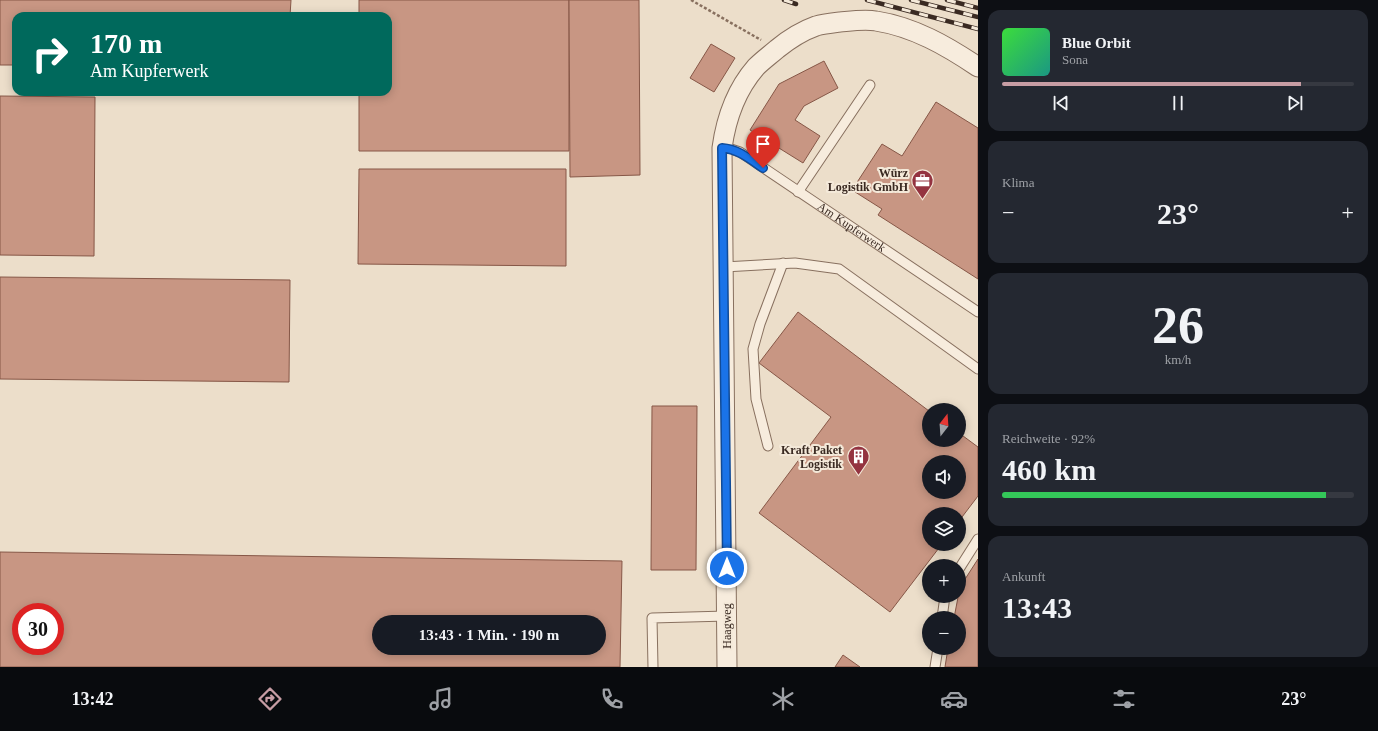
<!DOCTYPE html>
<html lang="de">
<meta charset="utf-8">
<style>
:root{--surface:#171b24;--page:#242831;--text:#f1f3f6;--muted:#9ea1a6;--line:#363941;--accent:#c79da4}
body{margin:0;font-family:"Times New Roman",serif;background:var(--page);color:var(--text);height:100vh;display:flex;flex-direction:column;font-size:15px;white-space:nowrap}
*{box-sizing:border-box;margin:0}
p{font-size:13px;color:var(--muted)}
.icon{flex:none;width:22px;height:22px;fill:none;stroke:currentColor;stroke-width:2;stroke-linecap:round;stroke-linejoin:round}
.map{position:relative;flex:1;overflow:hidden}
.drawer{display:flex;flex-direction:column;gap:10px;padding:10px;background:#0d0f14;width:400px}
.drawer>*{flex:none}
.top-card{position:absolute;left:12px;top:12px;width:380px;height:84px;border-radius:12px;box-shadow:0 2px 10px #0003;background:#00695c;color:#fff;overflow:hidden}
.needle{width:26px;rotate:17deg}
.buttons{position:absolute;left:922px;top:403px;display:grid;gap:8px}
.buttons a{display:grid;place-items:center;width:44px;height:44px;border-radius:50%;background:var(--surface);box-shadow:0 2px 10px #0003;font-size:20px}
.speed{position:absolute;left:12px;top:603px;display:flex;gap:8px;font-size:20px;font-weight:700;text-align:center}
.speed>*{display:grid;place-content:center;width:52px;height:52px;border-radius:50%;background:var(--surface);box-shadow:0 2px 10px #0003;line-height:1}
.speed .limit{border:6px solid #d22;background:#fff;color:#111}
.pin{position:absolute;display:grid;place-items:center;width:34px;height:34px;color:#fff;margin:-41px -17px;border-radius:50% 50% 50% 0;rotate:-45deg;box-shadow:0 0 4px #0007}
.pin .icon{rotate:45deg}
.me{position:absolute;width:44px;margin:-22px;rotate:0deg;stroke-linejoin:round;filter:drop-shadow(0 0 3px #0008)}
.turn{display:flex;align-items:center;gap:14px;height:84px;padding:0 12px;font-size:18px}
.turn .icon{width:52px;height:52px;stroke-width:2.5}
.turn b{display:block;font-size:28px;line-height:34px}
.big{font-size:30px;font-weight:800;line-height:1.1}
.drawer .widget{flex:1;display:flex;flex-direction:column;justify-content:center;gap:6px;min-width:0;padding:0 14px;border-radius:12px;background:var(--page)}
.drawer .dial{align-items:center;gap:0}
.dial b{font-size:52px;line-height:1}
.song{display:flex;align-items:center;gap:12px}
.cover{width:48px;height:48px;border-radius:6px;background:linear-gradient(135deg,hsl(120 70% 55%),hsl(170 70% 35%))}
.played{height:4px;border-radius:2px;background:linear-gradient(90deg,var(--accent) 85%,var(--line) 85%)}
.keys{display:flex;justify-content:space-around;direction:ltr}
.heat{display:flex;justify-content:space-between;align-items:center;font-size:22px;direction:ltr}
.charge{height:6px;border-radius:3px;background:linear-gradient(90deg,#34c759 92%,var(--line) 0)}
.trip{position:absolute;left:372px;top:615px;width:234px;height:40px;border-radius:20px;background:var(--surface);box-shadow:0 2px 10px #0003;font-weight:800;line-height:40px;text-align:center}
.menu{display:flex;height:64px;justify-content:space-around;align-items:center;background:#090b0e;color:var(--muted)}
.menu .icon{width:28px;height:28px}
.menu .selected{color:var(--accent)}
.menu b{font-size:18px;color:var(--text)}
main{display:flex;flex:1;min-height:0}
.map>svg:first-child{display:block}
</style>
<main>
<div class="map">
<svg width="978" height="667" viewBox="0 0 978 667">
<rect width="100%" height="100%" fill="#ecdeca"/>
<!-- building -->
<g fill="#c89683" stroke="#865747" fill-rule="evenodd">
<path d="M0 0H291L290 16H16V65H0Z"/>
<path d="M359 0H569V151H359V92H388V16H359Z"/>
<path d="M569 0H639L640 175 570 177Z"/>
<path d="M711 44 735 58 714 92 690 78Z"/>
<path d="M824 61 838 88 804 106 795 120 820 136 803 163 750 130 779 84Z"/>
<path d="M0 96 95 97 94 256 0 255Z"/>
<path d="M936 102 978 128V279L878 215 882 209 852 190 882 144 902 156Z"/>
<path d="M359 169H566V266L358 264Z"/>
<path d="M0 277 290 280 289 382 0 379Z"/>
<path d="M798 312 929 411V440H959V433L978 447V496L959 521V514H929V544H942L890 612 759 513 831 417 759 363ZM929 462H959V492H929Z"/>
<path d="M652 406H697L696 570H651Z"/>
<path d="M0 552 622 561 620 667H0ZM21 612H55V646H21ZM379 622H599V648H379Z"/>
<path d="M978 559V667H945L948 648H959V618H954L960 587Z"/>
<path d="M843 655 860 667H835Z"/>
</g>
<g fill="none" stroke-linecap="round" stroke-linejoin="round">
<defs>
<g id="service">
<path id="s1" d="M722 148 731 149 740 152 978 312"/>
<path d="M798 192 870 85"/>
<path d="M724 267 795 263 839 269 978 369"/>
<path d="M768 446 756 399 753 349 760 324 783 263"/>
<path d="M959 569 978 539"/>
<path d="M942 618 945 596"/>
<path d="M653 667 652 618 727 616"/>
<path d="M935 667 938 648"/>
</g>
<path id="minor" d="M727 667 722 148C726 119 736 90 756 67 762 61 770 55 777 49 788 40 802 31 816 26 823 24 832 23 840 22 851 21 865 19 876 21 914 27 947 46 978 67"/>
</defs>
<!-- service casing -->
<use href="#service" stroke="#88705f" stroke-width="11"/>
<!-- minor casing -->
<use href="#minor" stroke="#88705f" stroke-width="21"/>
<!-- path -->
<path stroke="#88705f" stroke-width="2.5" stroke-dasharray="3 2" stroke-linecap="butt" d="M691 0 761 40"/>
<!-- service -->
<use href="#service" stroke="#f7ecdd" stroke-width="9"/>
<!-- minor -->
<use href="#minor" stroke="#f7ecdd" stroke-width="19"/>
<defs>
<g id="rail">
<path d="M784 0 796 4"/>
<path d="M867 0 978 29"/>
<path d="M911 0 978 17"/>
<path d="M947 0 978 8"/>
</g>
</defs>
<!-- rail casing -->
<use href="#rail" stroke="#3a2a22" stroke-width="4.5"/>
<!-- rail -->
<use href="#rail" stroke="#f4e9d9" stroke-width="3" stroke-dasharray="9" stroke-linecap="butt"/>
</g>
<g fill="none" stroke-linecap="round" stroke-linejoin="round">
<defs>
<path id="route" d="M727 568 722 148C738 149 750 159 763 168"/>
</defs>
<!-- route casing -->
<use href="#route" stroke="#114b97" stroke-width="10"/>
<!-- route -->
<use href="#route" stroke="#1a73e8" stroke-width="7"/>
</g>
<!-- icons -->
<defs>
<symbol id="office-pin" viewBox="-11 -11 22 30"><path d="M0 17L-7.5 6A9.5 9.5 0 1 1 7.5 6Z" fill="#943340" stroke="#f4e9d9"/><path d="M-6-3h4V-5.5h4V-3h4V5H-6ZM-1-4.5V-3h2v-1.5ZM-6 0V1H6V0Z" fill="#fff"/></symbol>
<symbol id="building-pin" viewBox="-11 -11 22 30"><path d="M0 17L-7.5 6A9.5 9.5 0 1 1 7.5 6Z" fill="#943340" stroke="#f4e9d9"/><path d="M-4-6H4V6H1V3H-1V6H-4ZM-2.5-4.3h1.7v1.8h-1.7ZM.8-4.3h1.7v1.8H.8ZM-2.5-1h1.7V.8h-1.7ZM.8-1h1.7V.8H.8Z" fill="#fff"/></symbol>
</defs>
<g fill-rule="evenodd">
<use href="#office-pin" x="910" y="168" width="25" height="34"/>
<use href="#building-pin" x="846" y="444" width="25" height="34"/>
</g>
<g text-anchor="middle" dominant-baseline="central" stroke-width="4" stroke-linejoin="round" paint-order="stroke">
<!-- poi labels -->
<g font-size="12" font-weight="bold" fill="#3a2a22" stroke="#f4e9d9" text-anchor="end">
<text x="908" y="173">Würz<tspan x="908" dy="14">Logistik GmbH</tspan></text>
<text x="842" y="450">Kraft Paket<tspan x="842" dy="14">Logistik</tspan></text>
</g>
<!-- street labels -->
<g font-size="12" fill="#3a2a22" stroke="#f4e9d9">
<text stroke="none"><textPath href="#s1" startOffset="153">Am Kupferwerk</textPath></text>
<text transform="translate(727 626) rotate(-90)">Haagweg</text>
</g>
</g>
</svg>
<div class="buttons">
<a><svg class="needle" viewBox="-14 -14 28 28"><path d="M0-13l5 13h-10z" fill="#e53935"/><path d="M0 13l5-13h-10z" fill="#9ea1a6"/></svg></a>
<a><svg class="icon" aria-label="sound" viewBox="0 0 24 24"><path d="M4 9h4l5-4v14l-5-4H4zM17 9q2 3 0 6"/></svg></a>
<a><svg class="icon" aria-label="layers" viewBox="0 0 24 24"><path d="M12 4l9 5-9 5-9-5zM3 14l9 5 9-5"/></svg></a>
<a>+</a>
<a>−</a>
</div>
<div class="speed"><div class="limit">30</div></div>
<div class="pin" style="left:763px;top:168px;background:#d93025"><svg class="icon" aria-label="arrive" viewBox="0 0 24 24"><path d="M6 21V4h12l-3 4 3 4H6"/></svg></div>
<svg class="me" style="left:727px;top:568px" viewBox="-20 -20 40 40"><circle r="17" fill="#1a73e8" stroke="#fff" stroke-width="3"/><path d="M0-11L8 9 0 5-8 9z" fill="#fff"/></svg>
<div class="trip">13:43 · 1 Min. · 190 m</div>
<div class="top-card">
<div class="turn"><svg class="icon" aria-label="right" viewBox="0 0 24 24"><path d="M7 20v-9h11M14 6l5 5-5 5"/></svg><div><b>170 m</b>Am Kupferwerk</div></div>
</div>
</div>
<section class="drawer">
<div class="widget">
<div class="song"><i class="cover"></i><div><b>Blue Orbit</b><p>Sona</p></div></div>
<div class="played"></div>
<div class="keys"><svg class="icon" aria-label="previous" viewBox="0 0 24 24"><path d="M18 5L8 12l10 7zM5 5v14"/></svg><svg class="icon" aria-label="pause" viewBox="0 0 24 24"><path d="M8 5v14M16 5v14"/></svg><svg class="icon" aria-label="next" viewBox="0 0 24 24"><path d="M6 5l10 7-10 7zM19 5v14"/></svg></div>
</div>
<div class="widget"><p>Klima</p>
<div class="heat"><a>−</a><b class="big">23°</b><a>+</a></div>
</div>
<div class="widget dial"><b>26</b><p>km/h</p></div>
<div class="widget"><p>Reichweite · 92%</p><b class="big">460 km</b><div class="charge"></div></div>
<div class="widget"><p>Ankunft</p><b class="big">13:43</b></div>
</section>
</main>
<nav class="menu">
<b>13:42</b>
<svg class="icon selected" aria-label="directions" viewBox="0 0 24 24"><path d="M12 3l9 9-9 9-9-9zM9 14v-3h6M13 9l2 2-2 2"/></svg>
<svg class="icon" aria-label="music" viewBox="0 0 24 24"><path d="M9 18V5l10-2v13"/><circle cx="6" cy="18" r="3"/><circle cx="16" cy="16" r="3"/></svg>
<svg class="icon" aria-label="phone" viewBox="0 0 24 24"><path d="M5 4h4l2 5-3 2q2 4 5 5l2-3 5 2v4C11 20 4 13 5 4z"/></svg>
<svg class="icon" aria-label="climate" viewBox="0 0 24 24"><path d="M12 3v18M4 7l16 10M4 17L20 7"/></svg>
<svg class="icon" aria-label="car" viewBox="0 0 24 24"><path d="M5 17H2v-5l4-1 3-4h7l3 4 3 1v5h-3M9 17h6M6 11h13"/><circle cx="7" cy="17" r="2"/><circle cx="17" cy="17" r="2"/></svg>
<svg class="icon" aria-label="filters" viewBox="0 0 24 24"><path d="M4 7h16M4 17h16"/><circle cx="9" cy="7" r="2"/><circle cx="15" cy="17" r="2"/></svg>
<b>23°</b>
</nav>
